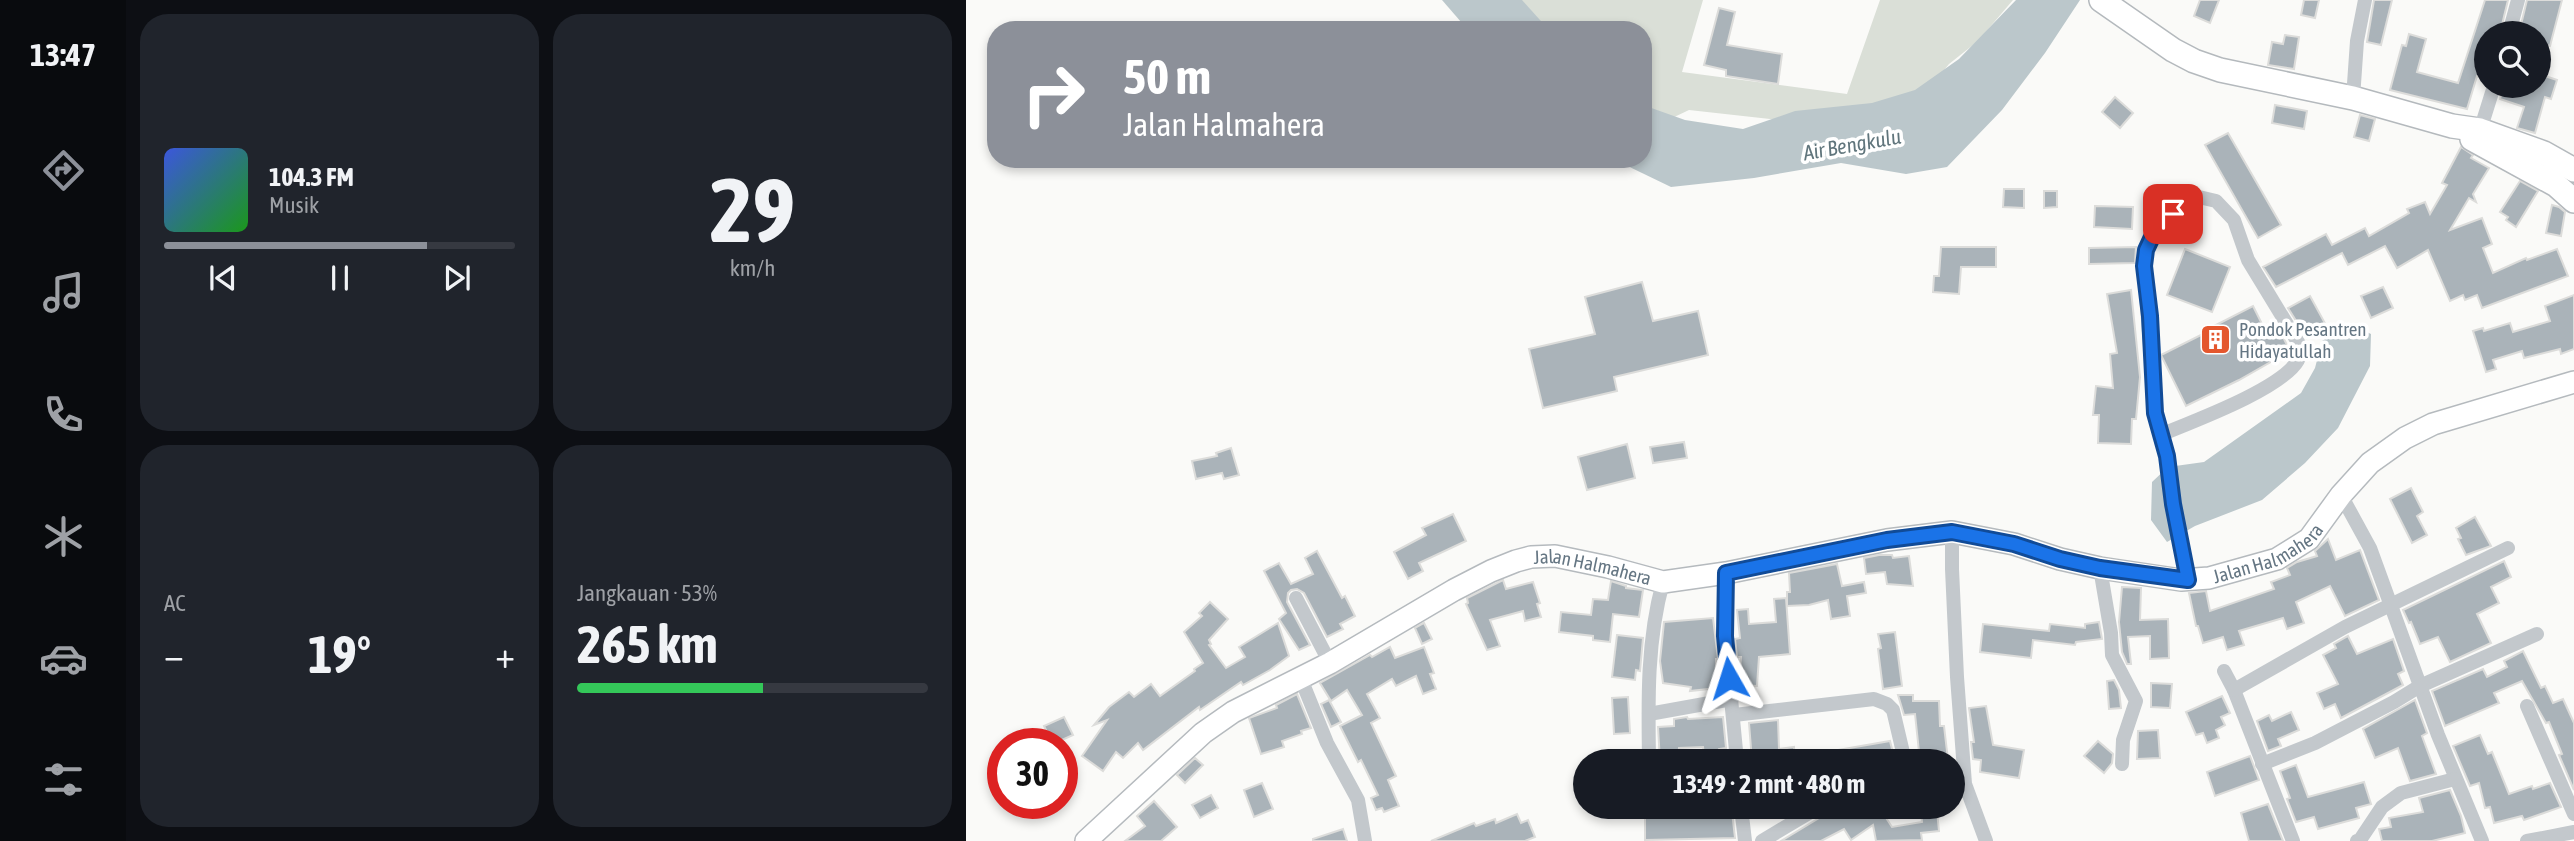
<!DOCTYPE html>
<html lang="id">
<meta charset="utf-8">
<style>
:root{--surface:#171b24;--page:#20242c;--text:#f1f3f6;--muted:#9ea1a6;--line:#363941;--accent:#8c9099}
body{margin:0;font-family:"Asap Condensed",sans-serif;background:var(--page);color:var(--text);height:100vh;display:flex;flex-direction:column;font-size:26px;white-space:nowrap}
*{box-sizing:border-box;margin:0}
p{font-size:23px;color:var(--muted)}
.icon{flex:none;width:38px;height:38px;fill:none;stroke:currentColor;stroke-width:2;stroke-linecap:round;stroke-linejoin:round}
.map{position:relative;flex:1;overflow:hidden}
.sheet{display:flex;flex-direction:column;gap:14px;padding:14px;background:#0d0f14;width:840px}
.sheet>*{flex:none}
.banner{position:absolute;left:21px;top:21px;width:665px;height:147px;border-radius:28px;box-shadow:0 4px 10px #0003;background:#8c9099;color:#fff;overflow:hidden}
.fabs{position:absolute;left:1508px;top:21px;display:grid;gap:14px}
.fabs a{display:grid;place-items:center;width:77px;height:77px;border-radius:50%;background:var(--surface);box-shadow:0 4px 10px #0003;font-size:35px}
.speed{position:absolute;left:21px;top:728px;display:flex;gap:14px;font-size:35px;font-weight:700;text-align:center}
.speed>*{display:grid;place-content:center;width:91px;height:91px;border-radius:50%;background:var(--surface);box-shadow:0 4px 10px #0003;line-height:1}
.speed .limit{border:10px solid #d22;background:#fff;color:#111}
.pin{position:absolute;display:grid;place-items:center;width:60px;height:60px;color:#fff;margin:-30px;border-radius:14px;box-shadow:0 4px 10px #0006}
.me{position:absolute;width:77px;margin:-38px;rotate:354deg;stroke-linejoin:round;filter:drop-shadow(0 0 5px #0008)}
.turn{display:flex;align-items:center;gap:24px;height:147px;padding:0 21px;font-size:32px}
.turn .icon{width:91px;height:91px;stroke-width:2.5}
.turn b{display:block;font-size:49px;line-height:60px}
.big{font-size:52px;font-weight:700;line-height:1.1}
.sheet .widget{flex:1;display:flex;flex-direction:column;justify-content:center;gap:10px;min-width:0;padding:0 24px;border-radius:28px;background:var(--page)}
.sheet .dial{align-items:center;gap:0}
.dial b{font-size:91px;line-height:1}
.song{display:flex;align-items:center;gap:21px}
.cover{width:84px;height:84px;border-radius:10px;background:linear-gradient(135deg,hsl(230 70% 55%),hsl(120 70% 35%))}
.played{height:7px;border-radius:4px;background:linear-gradient(90deg,var(--accent) 75%,var(--line) 75%)}
.keys{display:flex;justify-content:space-around;direction:ltr}
.heat{display:flex;justify-content:space-between;align-items:center;font-size:38px;direction:ltr}
.charge{height:10px;border-radius:5px;background:linear-gradient(90deg,#34c759 53%,var(--line) 0)}
.sheet .tiles{flex:1;display:grid;gap:14px;grid-template-columns:repeat(2,1fr)}
.trip{position:absolute;left:607px;top:749px;width:392px;height:70px;border-radius:35px;background:var(--surface);box-shadow:0 4px 10px #0003;font-weight:700;line-height:70px;text-align:center}
main{display:flex;flex:1;min-height:0}
.tabs{display:flex;flex-direction:column;width:126px;justify-content:space-around;align-items:center;background:#090b0e;color:var(--muted)}
.tabs .icon{width:49px;height:49px}
.tabs .on{color:var(--accent)}
.tabs b{font-size:32px;color:var(--text)}
.map>svg:first-child{display:block}
</style>
<main>
<nav class="tabs">
<b>13:47</b>
<svg class="icon on" aria-label="directions" viewBox="0 0 24 24"><path d="M12 3l9 9-9 9-9-9zM9 14v-3h6M13 9l2 2-2 2"/></svg>
<svg class="icon" aria-label="music" viewBox="0 0 24 24"><path d="M9 18V5l10-2v13"/><circle cx="6" cy="18" r="3"/><circle cx="16" cy="16" r="3"/></svg>
<svg class="icon" aria-label="phone" viewBox="0 0 24 24"><path d="M5 4h4l2 5-3 2q2 4 5 5l2-3 5 2v4C11 20 4 13 5 4z"/></svg>
<svg class="icon" aria-label="climate" viewBox="0 0 24 24"><path d="M12 3v18M4 7l16 10M4 17L20 7"/></svg>
<svg class="icon" aria-label="car" viewBox="0 0 24 24"><path d="M5 17H2v-5l4-1 3-4h7l3 4 3 1v5h-3M9 17h6M6 11h13"/><circle cx="7" cy="17" r="2"/><circle cx="17" cy="17" r="2"/></svg>
<svg class="icon" aria-label="filters" viewBox="0 0 24 24"><path d="M4 7h16M4 17h16"/><circle cx="9" cy="7" r="2"/><circle cx="15" cy="17" r="2"/></svg>
</nav>
<section class="sheet">
<div class="tiles">
<div class="widget">
<div class="song"><i class="cover"></i><div><b>104.3 FM</b><p>Musik</p></div></div>
<div class="played"></div>
<div class="keys"><svg class="icon" aria-label="previous" viewBox="0 0 24 24"><path d="M18 5L8 12l10 7zM5 5v14"/></svg><svg class="icon" aria-label="pause" viewBox="0 0 24 24"><path d="M8 5v14M16 5v14"/></svg><svg class="icon" aria-label="next" viewBox="0 0 24 24"><path d="M6 5l10 7-10 7zM19 5v14"/></svg></div>
</div>
<div class="widget dial"><b>29</b><p>km/h</p></div>
<div class="widget"><p>AC</p>
<div class="heat"><a>−</a><b class="big">19°</b><a>+</a></div>
</div>
<div class="widget"><p>Jangkauan · 53%</p><b class="big">265 km</b><div class="charge"></div></div>
</div>
</section>
<div class="map">
<svg width="1608" height="841" viewBox="0 0 1608 841">
<rect width="100%" height="100%" fill="#fafaf8"/>
<!-- green -->
<path fill="#dadfd7" d="M530 0H737L716 72 881 94 914 0H1047L1012 41 983 64 950 104 813 120 723 110 683 129 677 125V30H569Z"/>
<!-- water -->
<g fill="#bbc7cb">
<path d="M476 0H556L583 30H502Z"/>
<path d="M1050 0H1114L1079 53 1036 110 981 167 940 174 875 163 788 178 705 187 647 159H677V105L719 120 777 129 829 111 906 103 949 90 993 59Z"/>
<path d="M1384 324 1405 334 1404 366 1372 428 1339 463 1296 500 1229 526 1201 542 1185 520 1186 482 1202 467 1238 462 1335 393 1349 368 1356 341Z"/>
</g>
<!-- building -->
<g fill="#aab3b9" stroke="#dcdcda" stroke-width="2">
<path d="M1234 0H1253L1244 23 1228 16Z"/>
<path d="M1338 0H1353L1349 18 1335 15Z"/>
<path d="M1408 0H1426L1415 45 1401 42Z"/>
<path d="M1519 0H1542L1534 33H1521V63L1516 78 1511 76 1501 109 1424 90 1436 45 1440 46 1443 34 1460 39 1451 72 1492 83Z"/>
<path d="M1561 0H1596L1584 46 1573 43V33H1553Z"/>
<path d="M753 8 769 12 761 45 816 54 812 84 760 76V70L738 65Z"/>
<path d="M1319 35 1333 37 1328 69 1302 65 1306 42 1317 44Z"/>
<path d="M1573 74 1591 80 1585 99 1579 97 1569 133 1551 128 1558 107 1534 99 1537 86H1573Z"/>
<path d="M1149 97 1167 113 1154 128 1136 112Z"/>
<path d="M1309 105 1341 111 1338 129 1306 123Z"/>
<path d="M1394 115 1409 119 1403 141 1388 137Z"/>
<path d="M1262 133 1315 225 1292 238 1239 145Z"/>
<path d="M1495 147 1507 155 1505 158 1523 168 1507 194 1510 202 1503 198 1484 230 1516 218 1526 244 1517 248 1527 273 1560 258 1561 260 1591 249 1602 276 1516 308 1511 295 1499 300 1497 295 1484 301 1462 250 1431 268 1419 246 1382 265 1376 253 1310 287 1297 267 1360 234 1366 245 1399 228 1403 236 1443 213 1441 209 1459 202 1464 214 1481 185 1476 183Z"/>
<path d="M1554 181 1572 191 1550 227 1540 220 1542 217 1534 212Z"/>
<path d="M1038 189H1058V208L1037 207Z"/>
<path d="M1078 191H1091V207L1078 208Z"/>
<path d="M1586 205 1593 207 1599 212 1595 236 1580 233Z"/>
<path d="M1129 206 1167 207 1166 229 1128 227Z"/>
<path d="M975 247H1030V267H995L993 294 967 292 968 276H973Z"/>
<path d="M1170 247 1169 263 1123 264V248Z"/>
<path d="M1219 249 1264 267 1246 312 1201 295Z"/>
<path d="M676 282 687 321 732 311 742 355 648 377 651 391 577 408 563 349 629 334 619 297Z"/>
<path d="M1417 287 1427 308 1405 318 1395 296Z"/>
<path d="M1165 290 1174 377 1170 419H1166L1165 444 1132 443 1133 415H1127L1130 386 1147 388 1144 354 1151 353 1141 294Z"/>
<path d="M1608 295V349L1595 354 1594 349 1558 358 1556 351 1527 360 1530 369 1520 372 1507 331 1517 328 1518 331 1544 323 1547 332 1584 321 1579 306Z"/>
<path d="M1344 296 1361 327 1341 338 1322 308Z"/>
<path d="M1287 306 1302 336 1313 329 1324 351 1273 380 1220 406 1195 355 1249 328 1248 326Z"/>
<path d="M718 442 721 458 687 463 684 447Z"/>
<path d="M661 444 669 478 621 490 612 457Z"/>
<path d="M265 448 273 475 258 479 256 473 230 479 226 461 251 456 250 453Z"/>
<path d="M1445 488 1457 512 1451 516 1461 535 1446 543 1424 499Z"/>
<path d="M487 514 500 541 453 563 457 571 442 579 428 552 460 535 456 528Z"/>
<path d="M1509 517 1525 546 1500 555 1492 539 1495 538 1490 528Z"/>
<path d="M1362 539 1370 560 1394 550 1413 600 1379 616 1364 586 1330 602 1338 623 1321 629 1317 618 1273 631 1278 645 1261 650 1257 637 1237 643 1232 626H1230L1223 593 1240 591 1244 611 1308 589 1305 582 1324 575 1321 568 1331 562 1351 556 1349 551Z"/>
<path d="M351 551 376 598 379 596 389 616 374 624 377 629 361 637 338 593 331 589 325 590 322 593 321 602 344 645 333 650 313 619 320 613 298 571 313 563 325 584 347 574 339 558Z"/>
<path d="M913 555H926L927 558 943 556 947 586 921 584 919 572 900 574 898 558Z"/>
<path d="M1538 561 1545 577 1525 587 1533 603 1511 614 1525 643 1484 662 1472 637 1454 644 1445 622 1443 623 1437 610Z"/>
<path d="M871 564 876 586 898 582 900 593 881 596 884 616 865 619 862 600 843 605 821 606V592H824L823 573Z"/>
<path d="M537 580 540 589 567 582 574 603 571 604 575 617 559 621 557 611 524 620 534 646 521 650 500 604 502 603 501 598Z"/>
<path d="M645 581 660 586V588L677 590 673 617 647 614 644 642 627 640V636L593 632 595 612 625 615 627 599 642 600Z"/>
<path d="M1156 587 1175 588 1174 620 1202 619 1203 658 1184 659V636L1162 637 1165 664H1161L1156 652 1153 622Z"/>
<path d="M820 598 824 654 793 657 791 686 777 685 778 671 774 670 775 657H771L769 639 774 638 771 610 782 609 783 624 810 622 808 599Z"/>
<path d="M244 602 262 619 243 640 245 644 243 645 260 668 279 657 273 647 312 623 323 656 304 670 277 685 275 682 234 710 233 707 177 750 172 743 157 758 150 752 137 771 116 756 141 720 128 725 143 707 163 692 168 697 185 684 194 696 229 671 228 669 237 663 218 632 236 616 233 613Z"/>
<path d="M747 618 752 659H750L751 688 724 691 725 687 697 683 694 661 698 622Z"/>
<path d="M1133 622 1136 639 1110 642 1109 645 1067 640 1065 658 1014 652 1017 624 1083 631 1084 624 1119 628V624Z"/>
<path d="M458 623 466 639 456 644 449 628Z"/>
<path d="M929 632 936 686 917 689 912 649 915 648 912 634Z"/>
<path d="M651 635 677 638 674 671 670 670 669 680 646 677Z"/>
<path d="M1382 636 1391 654 1427 639 1438 671 1432 674 1437 685 1375 718 1369 704 1358 709 1351 693 1372 684 1357 655 1370 648 1368 644Z"/>
<path d="M424 647 429 658 458 647 468 673 464 674 470 689 457 694 450 676 430 686 426 679 401 694 414 718 405 723 430 776 422 780 433 806 418 812 416 808 410 810 405 798 412 795 395 760 392 762 374 726 396 715 381 690 365 701 354 683 404 655 406 657Z"/>
<path d="M1557 651 1575 688 1579 686 1587 703 1597 699 1608 723V790L1593 755 1596 754 1583 722 1580 723 1556 681 1528 693 1533 703 1479 726 1466 691 1517 669 1521 677 1541 667 1538 661Z"/>
<path d="M1148 680 1153 690 1155 708 1143 709 1141 681Z"/>
<path d="M1185 683 1206 684 1204 708 1185 707Z"/>
<path d="M331 694 345 728 335 731 336 734 316 741 318 747 295 754 283 718 311 708 310 705Z"/>
<path d="M932 695H947V701H973L974 726H978L982 760 954 761 949 714 938 715Z"/>
<path d="M1256 696 1264 713 1255 717 1259 725 1250 730 1253 738 1241 743 1237 733 1230 735 1220 712Z"/>
<path d="M662 697 664 733 648 734 646 698Z"/>
<path d="M363 700 375 722 365 727 355 704Z"/>
<path d="M1449 700 1461 733 1456 736 1470 774 1444 781 1432 748 1409 758 1397 729Z"/>
<path d="M1020 706 1027 745 1058 750 1053 778 1014 772 1015 760 1007 759 1005 742H1008L1003 708Z"/>
<path d="M1325 712 1333 730 1312 739 1315 746 1302 751 1291 721 1303 715 1306 721Z"/>
<path d="M98 717 107 735 87 744 78 726Z"/>
<path d="M721 717 722 719 757 717 760 748 753 749 754 761H739L737 747 713 748V761H694L692 727 708 726V719Z"/>
<path d="M812 720 813 749 828 747 829 761H786L783 723Z"/>
<path d="M1192 730 1194 758 1171 759 1172 731Z"/>
<path d="M1514 735 1522 754 1526 752 1543 794 1566 786 1567 789 1584 783 1595 807 1558 820 1556 816 1528 823 1524 807 1519 808 1513 783 1504 786 1487 746Z"/>
<path d="M924 741 929 761H843V755Z"/>
<path d="M1132 741 1147 754 1146 763 1138 773 1118 756Z"/>
<path d="M1284 756 1293 780 1249 796 1241 772Z"/>
<path d="M229 758 237 765 219 783 211 775Z"/>
<path d="M1330 765 1342 797 1398 782 1405 804 1390 808 1393 818 1352 829 1348 817 1330 822 1321 799 1324 798 1314 771Z"/>
<path d="M296 783 307 809 288 817 278 790Z"/>
<path d="M1484 790 1495 816 1499 833 1466 841H1416L1413 829 1425 827 1423 818 1457 812 1453 798Z"/>
<path d="M245 795 252 808 234 818 226 805Z"/>
<path d="M188 801 211 827 195 841H159L179 826 171 816Z"/>
<path d="M1302 804 1317 841H1283L1275 813Z"/>
<path d="M684 807H743V813L766 812 769 838 679 840V815H684Z"/>
<path d="M868 807H913L926 827 956 822 955 813 971 811 973 831 955 833 956 840 910 841 907 825 885 840 878 829 855 841H815L858 815Z"/>
<path d="M551 814 555 823 562 820 569 837 559 841H465L508 823 510 826 529 819 530 823Z"/>
<path d="M377 829 381 841H347V839Z"/>
</g>
<g fill="none" stroke-linecap="round" stroke-linejoin="round">
<defs>
<g id="primary">
<path id="s1" d="M120 841 237 733 267 712 364 663 488 590 525 571 550 561 565 557 589 556 642 567 697 582 760 573 921 540 986 532 1048 544 1094 559 1134 568 1215 580 1243 578 1311 559 1343 539 1375 495 1404 463 1439 438 1467 424 1608 382"/>
</g>
<g id="trunk">
<path d="M1135 0 1207 50 1228 61 1254 70 1387 98 1486 126 1514 130 1578 153 1608 170"/>
<path d="M1506 139 1590 185 1608 201"/>
</g>
</defs>
<!-- primary casing -->
<use href="#primary" stroke="#b5babe" stroke-width="24"/>
<!-- trunk casing -->
<use href="#trunk" stroke="#b4b9bd" stroke-width="26"/>
<!-- minor -->
<g stroke="#c3c8cc" stroke-width="14">
<path d="M1543 33 1552 0"/>
<path d="M1387 98 1391 41 1399 0"/>
<path d="M1512 137 1528 86"/>
<path d="M1194 435C1225 422 1316 389 1332 360 1335 355 1334 349 1333 344L1282 260 1268 220 1250 201 1233 197 1220 201 1199 220 1186 237 1180 250 1178 266 1189 413 1201 456 1207 504 1222 580"/>
<path d="M1375 495 1404 548 1472 735 1516 841"/>
<path d="M986 532V569L991 677 999 784 1020 841"/>
<path d="M1134 568 1145 633 1146 655 1170 701 1157 740 1156 764"/>
<path d="M760 573 759 636 771 761"/>
<path d="M330 598 364 663"/>
<path d="M1258 671 1268 690 1327 841"/>
<path d="M335 679 361 743 392 800 399 841"/>
<path d="M1268 690 1379 627 1542 548"/>
<path d="M1561 706 1608 814"/>
<path d="M683 714 766 699"/>
<path d="M768 715 908 699 921 704 927 710 939 761"/>
<path d="M683 759C682 699 681 640 697 582"/>
<path d="M1296 764 1349 743 1428 702 1454 686 1571 634"/>
<path d="M775 807 779 841"/>
<path d="M796 841 853 807"/>
<path d="M1391 841 1394 840 1416 807 1435 793 1489 779"/>
<path d="M1561 841 1608 832"/>
</g>
<!-- primary -->
<use href="#primary" stroke="#fff" stroke-width="21"/>
<!-- trunk -->
<use href="#trunk" stroke="#fff" stroke-width="23"/>
</g>
<g fill="none" stroke-linecap="round" stroke-linejoin="round">
<defs>
<path id="route" d="M763 678 759 636 760 573 921 540 986 532 1048 544 1094 559 1134 568 1222 580 1207 504 1201 456 1189 413 1184 316 1178 266 1180 250 1186 237 1207 214"/>
</defs>
<!-- route casing -->
<use href="#route" stroke="#114b97" stroke-width="18"/>
<!-- route -->
<use href="#route" stroke="#1a73e8" stroke-width="12"/>
</g>
<!-- icons -->
<defs>
<symbol id="building-square" viewBox="-11 -11 22 22"><rect x="-9" y="-9" width="18" height="18" rx="4" fill="#e4572e" stroke="#fff"/><path d="M-4-6H4V6H1V3H-1V6H-4ZM-2.5-4.3h1.7v1.8h-1.7ZM.8-4.3h1.7v1.8H.8ZM-2.5-1h1.7V.8h-1.7ZM.8-1h1.7V.8H.8Z" fill="#fff"/></symbol>
</defs>
<g fill-rule="evenodd">
<use href="#building-square" x="1232" y="322" width="35" height="35"/>
</g>
<g text-anchor="middle" dominant-baseline="central" stroke-width="7" stroke-linejoin="round" paint-order="stroke">
<!-- poi labels -->
<g font-size="19" fill="#657683" stroke="#fff" text-anchor="start">
<text x="1273" y="329">Pondok Pesantren<tspan x="1273" dy="22">Hidayatullah</tspan></text>
</g>
<!-- street labels -->
<g font-size="19" fill="#657683" stroke="#fff">
<text stroke="none"><textPath href="#s1" startOffset="1288">Jalan Halmahera</textPath></text>
<text stroke="none"><textPath href="#s1" startOffset="595">Jalan Halmahera</textPath></text>
</g>
<!-- water labels -->
<g font-size="21" font-style="italic" fill="#60757c" stroke="#fff">
<text transform="translate(886 144) rotate(-10)">Air Bengkulu</text>
</g>
</g>
</svg>
<div class="fabs">
<a><svg class="icon" aria-label="search" viewBox="0 0 24 24"><circle cx="10" cy="10" r="6"/><path d="M15 15l6 6"/></svg></a>
</div>
<div class="speed"><div class="limit">30</div></div>
<div class="pin" style="left:1207px;top:214px;background:#d93025"><svg class="icon" aria-label="arrive" viewBox="0 0 24 24"><path d="M6 21V4h12l-3 4 3 4H6"/></svg></div>
<svg class="me" style="left:763px;top:678px" viewBox="-20 -20 40 40"><path d="M0-17L14 15 0 8-14 15z" fill="#1a73e8" stroke="#fff" stroke-width="4"/></svg>
<div class="trip">13:49 · 2 mnt · 480 m</div>
<div class="banner">
<div class="turn"><svg class="icon" aria-label="right" viewBox="0 0 24 24"><path d="M7 20v-9h11M14 6l5 5-5 5"/></svg><div><b>50 m</b>Jalan Halmahera</div></div>
</div>
</div>
</main>
